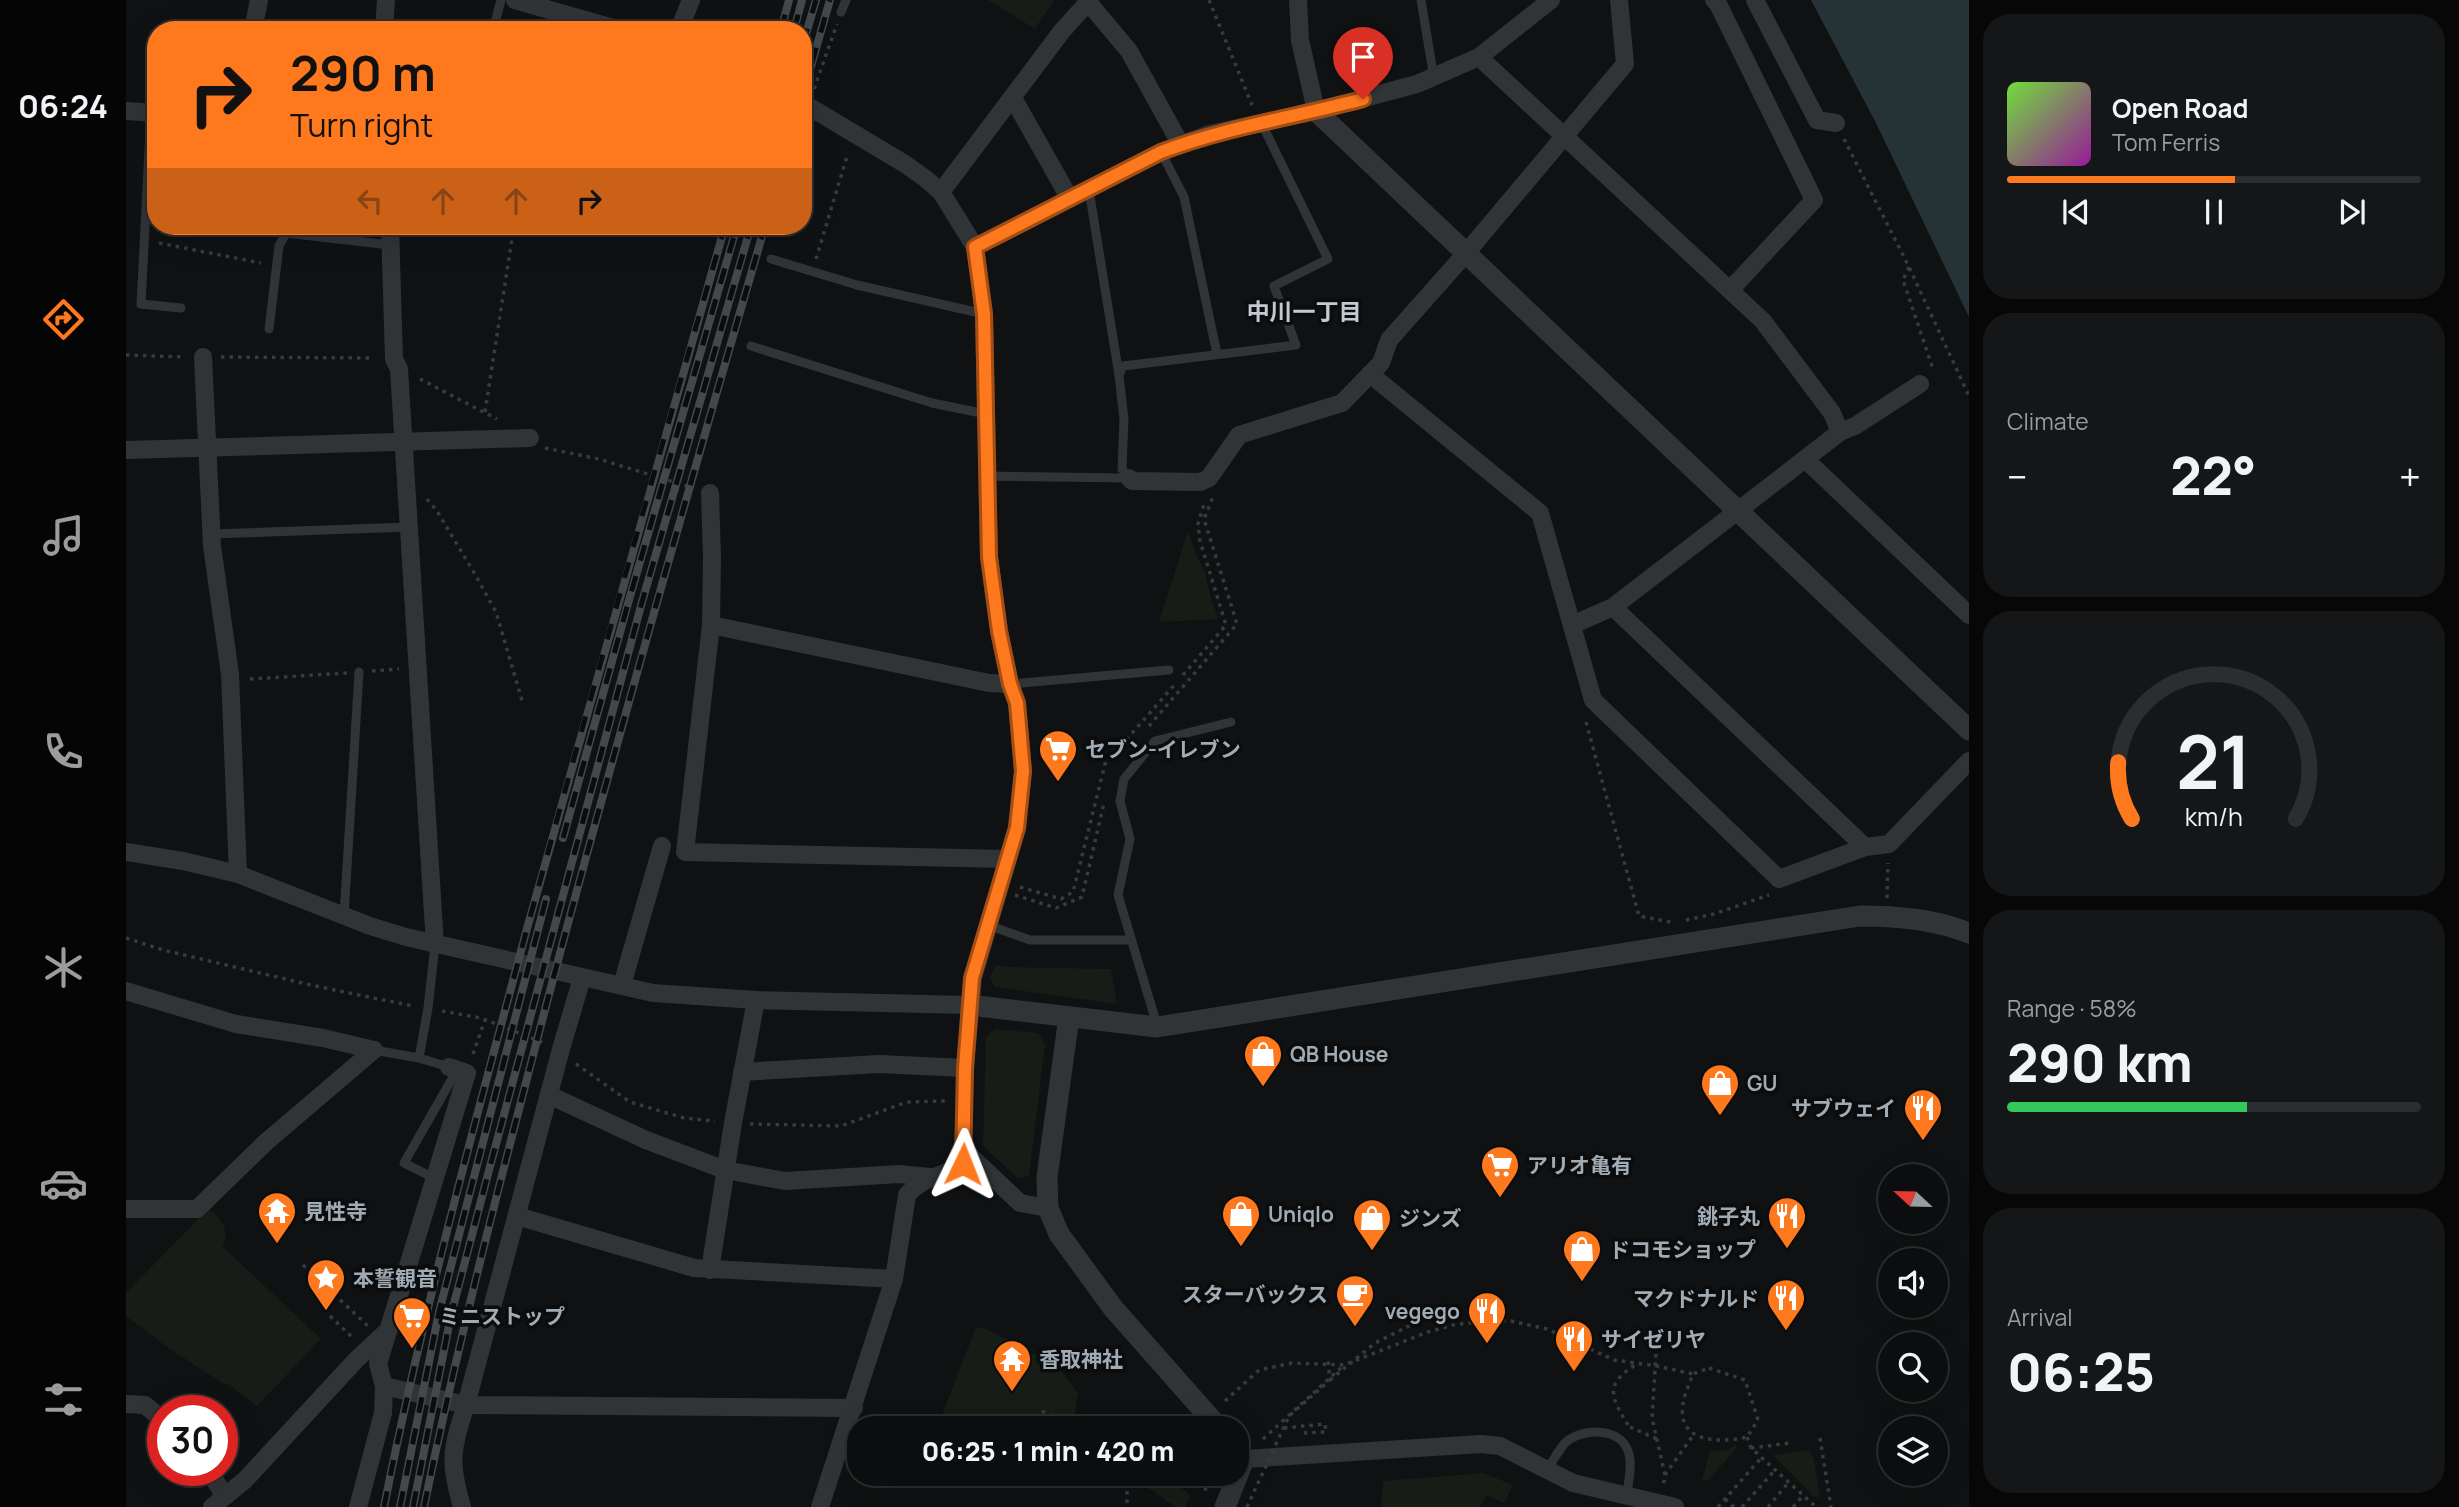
<!DOCTYPE html>
<meta charset="utf-8">
<style>
:root{--surface:#0c0d0e;--page:#151617;--text:#f1f3f6;--muted:#9a9c9e;--line:#2c2d2e;--accent:#fe781d}
body{margin:0;font-family:Manrope,"Noto Sans JP",sans-serif;background:var(--page);color:var(--text);height:100vh;display:flex;flex-direction:column;font-size:26px;white-space:nowrap}
*{box-sizing:border-box;margin:0}
p{font-size:23px;color:var(--muted)}
.icon{flex:none;width:38px;height:38px;fill:none;stroke:currentColor;stroke-width:2;stroke-linecap:round;stroke-linejoin:round}
.map{position:relative;flex:1;overflow:hidden}
.sheet{display:flex;flex-direction:column;gap:14px;padding:14px;background:#070708;width:490px}
.sheet>*{flex:none}
.hud{position:absolute;left:21px;top:21px;width:665px;height:214px;border-radius:28px;box-shadow:0 7px 28px #0002,0 0 0 2px var(--line);background:#fe781d;color:#111;overflow:hidden}
.needle{width:46px;rotate:292deg}
.fabs{position:absolute;left:1752px;top:1164px;display:grid;gap:14px}
.fabs a{display:grid;place-items:center;width:70px;height:70px;border-radius:50%;background:var(--surface);box-shadow:0 7px 28px #0002,0 0 0 2px var(--line);font-size:35px}
.speed{position:absolute;left:21px;top:1395px;display:flex;gap:14px;font-size:35px;font-weight:700;text-align:center}
.speed>*{display:grid;place-content:center;width:91px;height:91px;border-radius:50%;background:var(--surface);box-shadow:0 7px 28px #0002,0 0 0 2px var(--line);line-height:1}
.speed .limit{border:10px solid #d22;background:#fff;color:#111}
.pin{position:absolute;display:grid;place-items:center;width:60px;height:60px;color:#fff;margin:-72px -30px;border-radius:50% 50% 50% 0;rotate:-45deg;box-shadow:0 0 7px #0007}
.pin .icon{rotate:45deg}
.me{position:absolute;width:77px;margin:-38px;rotate:2deg;stroke-linejoin:round;filter:drop-shadow(0 0 5px #0008)}
.turn{display:flex;align-items:center;gap:24px;height:147px;padding:0 28px;font-size:32px}
.turn .icon{width:91px;height:91px;stroke-width:2.5}
.turn b{display:block;font-size:49px;line-height:60px}
.lanes{display:flex;align-items:center;height:66px;padding:0 28px;background:#0003;justify-content:center;gap:35px;direction:ltr}
.lanes .off{opacity:.35}
.big{font-size:52px;font-weight:800;line-height:1.1}
.sheet .widget{flex:1;display:flex;flex-direction:column;justify-content:center;gap:10px;min-width:0;padding:0 24px;border-radius:28px;background:var(--page)}
.sheet .dial{align-items:center;gap:0}
.dial svg{height:182px;overflow:visible;fill:none;stroke:var(--line);stroke-width:7;stroke-linecap:round;text-anchor:middle}
.dial text{fill:var(--text);stroke:none}
.song{display:flex;align-items:center;gap:21px}
.cover{width:84px;height:84px;border-radius:10px;background:linear-gradient(135deg,hsl(100 70% 55%),hsl(300 70% 35%))}
.played{height:7px;border-radius:4px;background:linear-gradient(90deg,var(--accent) 55%,var(--line) 55%)}
.keys{display:flex;justify-content:space-around;direction:ltr}
.heat{display:flex;justify-content:space-between;align-items:center;font-size:38px;direction:ltr}
.charge{height:10px;border-radius:5px;background:linear-gradient(90deg,#34c759 58%,var(--line) 0)}
.trip{position:absolute;left:721px;top:1416px;width:402px;height:70px;border-radius:28px;background:var(--surface);box-shadow:0 7px 28px #0002,0 0 0 2px var(--line);font-weight:800;line-height:70px;text-align:center}
main{display:flex;flex:1;min-height:0}
.tab-bar{display:flex;flex-direction:column;width:126px;justify-content:space-around;align-items:center;background:#050506;color:var(--muted)}
.tab-bar .icon{width:49px;height:49px}
.tab-bar .selected{color:var(--accent)}
.tab-bar b{font-size:32px;color:var(--text)}
.map>svg:first-child{display:block}
</style>
<main>
<nav class="tab-bar">
<b>06:24</b>
<svg class="icon selected" aria-label="directions" viewBox="0 0 24 24"><path d="M12 3l9 9-9 9-9-9zM9 14v-3h6M13 9l2 2-2 2"/></svg>
<svg class="icon" aria-label="music" viewBox="0 0 24 24"><path d="M9 18V5l10-2v13"/><circle cx="6" cy="18" r="3"/><circle cx="16" cy="16" r="3"/></svg>
<svg class="icon" aria-label="phone" viewBox="0 0 24 24"><path d="M5 4h4l2 5-3 2q2 4 5 5l2-3 5 2v4C11 20 4 13 5 4z"/></svg>
<svg class="icon" aria-label="climate" viewBox="0 0 24 24"><path d="M12 3v18M4 7l16 10M4 17L20 7"/></svg>
<svg class="icon" aria-label="car" viewBox="0 0 24 24"><path d="M5 17H2v-5l4-1 3-4h7l3 4 3 1v5h-3M9 17h6M6 11h13"/><circle cx="7" cy="17" r="2"/><circle cx="17" cy="17" r="2"/></svg>
<svg class="icon" aria-label="filters" viewBox="0 0 24 24"><path d="M4 7h16M4 17h16"/><circle cx="9" cy="7" r="2"/><circle cx="15" cy="17" r="2"/></svg>
</nav>
<div class="map">
<svg width="1843" height="1507" viewBox="0 0 1843 1507">
<rect width="100%" height="100%" fill="#101112"/>
<!-- green -->
<g fill="#171d16">
<path d="M862 0H928L909 29Z"/>
<path d="M1062 531 1069 552 1079 572 1084 595 1092 619 1033 622Z"/>
<path d="M870 965 881 967 985 969 991 1004 869 987 864 978Z"/>
<path d="M869 1029 912 1033 919 1044 903 1176 892 1178 857 1146 860 1037Z"/>
<path d="M82 1209C95 1217 105 1232 96 1246L195 1339 131 1406 101 1383 98 1384 41 1347 0 1316V1293Z"/>
<path d="M850 1327 862 1330 932 1367 952 1393 949 1413 983 1427 996 1419 1013 1428H811Z"/>
<path d="M1609 1445 1611 1447 1582 1481 1576 1480 1584 1451 1602 1450Z"/>
<path d="M1680 1450 1685 1453 1688 1459 1694 1497H1688L1647 1455Z"/>
<path d="M1357 1473 1387 1485 1378 1503 1361 1495 1354 1507H1255L1257 1481Z"/>
<path d="M1002 1474H1035L1065 1495 1059 1507H1050Z"/>
</g>
<!-- water -->
<path fill="#263336" d="M1685 0H1843V317L1749 121Z"/>
<g fill="none" stroke-linecap="round" stroke-linejoin="round">
<!-- path -->
<g stroke="#373b3e" stroke-width="3.5" stroke-dasharray="3.5 5" stroke-linecap="butt">
<path d="M1083 0 1126 105"/>
<path d="M688 89 711 24"/>
<path d="M1718 139 1783 267 1843 396"/>
<path d="M33 243 135 263"/>
<path d="M690 259 722 153"/>
<path d="M1783 267 1777 280 1807 369"/>
<path d="M0 355 59 357"/>
<path d="M95 357 248 358"/>
<path d="M294 379 371 419"/>
<path d="M359 412 388 226"/>
<path d="M419 448 473 459 567 488"/>
<path d="M301 499 311 511 346 569 370 612 397 704"/>
<path d="M246 671 273 669"/>
<path d="M1057 675 1100 625 1074 541 1072 524 1079 501"/>
<path d="M124 679 221 673"/>
<path d="M1460 722 1513 916 1549 923"/>
<path d="M1023 726 1111 624 1078 519 1087 497"/>
<path d="M894 887 935 899 947 892 979 764 1050 683"/>
<path d="M889 895 930 908 956 897 978 803"/>
<path d="M1761 898 1762 863"/>
<path d="M1560 920 1588 914 1643 895"/>
<path d="M0 938 37 950 189 986 287 1006"/>
<path d="M316 1011 355 1018 418 1043"/>
<path d="M347 1054 359 1020"/>
<path d="M450 1064 504 1102 558 1118 589 1121"/>
<path d="M624 1124 715 1126 781 1102 819 1101"/>
<path d="M177 1265 242 1326"/>
<path d="M204 1316 227 1338"/>
<path d="M1530 1354 1526 1418 1539 1475 1537 1487"/>
<path d="M1583 1368 1619 1380 1632 1420 1621 1437C1601 1442 1562 1444 1557 1418 1554 1403 1562 1387 1567 1374Z"/>
<path d="M1099 1401 1133 1370 1166 1363 1218 1365 1302 1332 1327 1325 1366 1320 1385 1321 1421 1329 1488 1360 1531 1366 1567 1374"/>
<path d="M916 1411 952 1428"/>
<path d="M1502 1425C1485 1397 1478 1385 1509 1365"/>
<path d="M1504 1427 1531 1439"/>
<path d="M1158 1428 1199 1424 1200 1432 1178 1433"/>
<path d="M1621 1437 1625 1448 1690 1507"/>
<path d="M1694 1438 1705 1507"/>
<path d="M1137 1439 1218 1365"/>
<path d="M1625 1448 1664 1443"/>
<path d="M1001 1474V1507"/>
<path d="M1047 1474 1084 1491"/>
<path d="M1539 1475 1568 1434"/>
<path d="M1599 1499 1608 1507"/>
<path d="M1592 1507 1635 1458"/>
<path d="M1616 1507 1649 1470"/>
<path d="M1642 1507 1663 1482"/>
<path d="M1667 1507 1677 1496"/>
</g>
<!-- service -->
<g stroke="#313437" stroke-width="9">
<path d="M1295 0 1308 78"/>
<path d="M715 12 720 0"/>
<path d="M367 30 375 0"/>
<path d="M25 112 15 304 55 308"/>
<path d="M1035 152 1058 197 1091 354"/>
<path d="M963 190 993 375"/>
<path d="M645 259 731 285 858 314"/>
<path d="M143 329 153 246 160 233 264 245"/>
<path d="M625 346 806 403 860 414"/>
<path d="M860 476 1003 478"/>
<path d="M1003 478 996 469 998 420 993 375 997 366 1170 345 1148 286 1202 259 1135 122"/>
<path d="M85 534 283 527"/>
<path d="M884 684 1043 670"/>
<path d="M218 916 233 672"/>
<path d="M862 925 904 940H1005"/>
<path d="M1031 1025 992 895 1004 839 994 801 998 779 1029 741 1105 722"/>
<path d="M248 1050 293 1058 323 1067"/>
<path d="M293 1058 302 1008 309 945"/>
<path d="M308 1178 278 1163 331 1070"/>
<path d="M1421 1470C1427 1461 1433 1449 1440 1442 1456 1428 1494 1427 1502 1451 1507 1464 1502 1482 1501 1495"/>
</g>
<!-- minor -->
<g stroke="#313437" stroke-width="18">
<path d="M389 0 494 30"/>
<path d="M1588 0 1592 4 1688 200 1604 290"/>
<path d="M1629 0 1691 120 1710 123"/>
<path d="M962 2 1003 51 1055 145"/>
<path d="M127 30 133 0"/>
<path d="M258 30 260 0"/>
<path d="M553 30 565 0"/>
<path d="M1353 57 1637 321 1706 413 1714 432"/>
<path d="M887 98 944 199"/>
<path d="M677 103 779 164 800 179 815 192 849 247 1035 152 1084 134 1190 111 1174 40 1172 0"/>
<path d="M0 111 30 113"/>
<path d="M1190 111 1291 84 1353 57 1425 0"/>
<path d="M815 192 936 31 964 0"/>
<path d="M264 226 268 359 273 369 309 945"/>
<path d="M77 357 86 546 104 674 112 874"/>
<path d="M1244 374 1414 513 1467 700 1653 879 1739 847 1763 844 1843 761"/>
<path d="M0 450 404 438"/>
<path d="M1680 460 1843 615"/>
<path d="M1003 478 1006 481 1074 482 1083 478 1113 435 1216 403 1255 363 1263 340 1341 252 1499 64 1493 0"/>
<path d="M584 493 586 557 585 625 559 852 882 859"/>
<path d="M1487 607 1739 847"/>
<path d="M585 625 863 683 884 684"/>
<path d="M1446 625 1487 607 1714 432 1729 426 1794 384"/>
<path d="M0 852 57 861 112 874 244 926 280 937 527 993 630 1000 843 1005"/>
<path d="M456 978 435 1049 340 1405 728 1408"/>
<path d="M496 985 536 846"/>
<path d="M0 991 110 1024 197 1038 248 1050"/>
<path d="M616 1072 753 1064 839 1068"/>
<path d="M423 1095 520 1140 599 1170 659 1181 773 1174 804 1177"/>
<path d="M839 1151 894 1203 922 1208"/>
<path d="M0 1209H71L140 1142 248 1050"/>
<path d="M391 1216 568 1268 768 1279"/>
<path d="M584 1270 607 1123 630 1000"/>
<path d="M258 1386 340 1405C325 1449 323 1463 336 1507"/>
<path d="M0 1404 19 1405 37 1420"/>
<path d="M1118 1459 1355 1444 1374 1446 1447 1483 1549 1507"/>
<path d="M82 1470 99 1496"/>
<path d="M86 1507 119 1480 230 1360 259 1333"/>
<path d="M232 1507 257 1413 258 1386 252 1364 341 1073 323 1067"/>
<path d="M694 1507 768 1279 781 1195C797 1176 819 1177 837 1163L839 1068 847 978 891 828 897 771 891 703 884 684 873 631 863 557 858 314 849 247"/>
</g>
<!-- tertiary -->
<g stroke="#313437" stroke-width="21">
<path d="M1190 111 1843 730"/>
<path d="M843 1005 1031 1027 1734 916C1771 916 1808 919 1843 933"/>
<path d="M943 1017 921 1177 922 1208 933 1234 987 1308 1093 1428"/>
<path d="M1099 1507 1118 1459 1111 1448"/>
</g>
<defs>
<g id="rail">
<path d="M655 30 663 0"/>
<path d="M668 30 676 0"/>
<path d="M677 44 690 0"/>
<path d="M677 94 704 0"/>
<path d="M437 838 503 600 611 226"/>
<path d="M258 1507C297 1311 350 1118 402 925 466 691 532 458 599 226"/>
<path d="M274 1507 313 1312 420 899"/>
<path d="M287 1507 325 1315 362 1174 516 602 625 226"/>
<path d="M298 1507C333 1337 377 1170 421 1002 490 742 564 484 639 226"/>
</g>
</defs>
<!-- rail casing -->
<use href="#rail" stroke="#44484c" stroke-width="8"/>
<!-- rail -->
<use href="#rail" stroke="#0b0c0d" stroke-width="5" stroke-dasharray="16" stroke-linecap="butt"/>
<!-- path-bridge -->
<g stroke="#373b3e" stroke-width="3.5" stroke-dasharray="3.5 5" stroke-linecap="butt">
<path d="M1204 1380 1249 1343 1317 1309"/>
<path d="M1121 1507 1163 1416 1204 1380 1202 1361"/>
</g>
</g>
<g fill="none" stroke-linecap="round" stroke-linejoin="round">
<defs>
<path id="route" d="M837 1164 839 1068 846 978 891 828 897 771 891 703 884 684 873 631 863 557 858 314 849 247 1035 152C1101 127 1170 117 1237 99"/>
</defs>
<!-- route casing -->
<use href="#route" stroke="#a54e13" stroke-width="18"/>
<!-- route -->
<use href="#route" stroke="#fe781d" stroke-width="12"/>
</g>
<!-- icons -->
<defs>
<symbol id="supermarket-pin" viewBox="-11 -11 22 30"><path d="M0 17L-7.5 6A9.5 9.5 0 1 1 7.5 6Z" fill="#fe781d" stroke="#0b0c0d"/><path d="M-6-5.5h2.5l.6 2H6L4.5 2H-2.5L-4.4-4H-6ZM-1.5 3.2a1.3 1.3 0 1 0 .1 0ZM3 3.2a1.3 1.3 0 1 0 .1 0Z" fill="#fff"/></symbol>
<symbol id="shop-pin" viewBox="-11 -11 22 30"><path d="M0 17L-7.5 6A9.5 9.5 0 1 1 7.5 6Z" fill="#fe781d" stroke="#0b0c0d"/><path d="M-5-2.5h2.3a2.7 3.5 0 0 1 5.4 0H5L5.5 6h-11ZM-1.5-2.5h3a1.5 2.3 0 0 0-3 0Z" fill="#fff"/></symbol>
<symbol id="restaurant-pin" viewBox="-11 -11 22 30"><path d="M0 17L-7.5 6A9.5 9.5 0 1 1 7.5 6Z" fill="#fe781d" stroke="#0b0c0d"/><path d="M-5-6h1v4h1v-4h1v4h1v-4h1v5L-1.5 .5V6h-2V.5L-5-1ZM5-6V6H3V1.5H1.5Q1.5-4 5-6Z" fill="#fff"/></symbol>
<symbol id="temple-pin" viewBox="-11 -11 22 30"><path d="M0 17L-7.5 6A9.5 9.5 0 1 1 7.5 6Z" fill="#fe781d" stroke="#0b0c0d"/><path d="M0-6L5-2H3V0L6.5 2.5H4V6H1.5V3h-3V6H-4V2.5H-6.5L-3 0V-2H-5Z" fill="#fff"/></symbol>
<symbol id="sight-pin" viewBox="-11 -11 22 30"><path d="M0 17L-7.5 6A9.5 9.5 0 1 1 7.5 6Z" fill="#fe781d" stroke="#0b0c0d"/><path d="M0-6L1.8-2.2L6-1.7L2.9 1.2L3.7 5.4L0 3.3L-3.7 5.4L-2.9 1.2L-6-1.7L-1.8-2.2Z" fill="#fff"/></symbol>
<symbol id="cafe-pin" viewBox="-11 -11 22 30"><path d="M0 17L-7.5 6A9.5 9.5 0 1 1 7.5 6Z" fill="#fe781d" stroke="#0b0c0d"/><path d="M-5.5-4.5H6V0H3Q3 3.5 0 3.5H-2.5Q-5.5 3.5-5.5 0ZM3-3.2v2h1.7v-2ZM-6 4.5H4V6H-6Z" fill="#fff"/></symbol>
</defs>
<g fill-rule="evenodd">
<use href="#supermarket-pin" x="910" y="727" width="44" height="60"/>
<use href="#shop-pin" x="1115" y="1032" width="44" height="60"/>
<use href="#shop-pin" x="1572" y="1061" width="44" height="60"/>
<use href="#restaurant-pin" x="1775" y="1086" width="44" height="60"/>
<use href="#supermarket-pin" x="1352" y="1143" width="44" height="60"/>
<use href="#temple-pin" x="129" y="1189" width="44" height="60"/>
<use href="#shop-pin" x="1093" y="1192" width="44" height="60"/>
<use href="#restaurant-pin" x="1639" y="1194" width="44" height="60"/>
<use href="#shop-pin" x="1224" y="1196" width="44" height="60"/>
<use href="#shop-pin" x="1434" y="1227" width="44" height="60"/>
<use href="#sight-pin" x="178" y="1256" width="44" height="60"/>
<use href="#cafe-pin" x="1207" y="1272" width="44" height="60"/>
<use href="#restaurant-pin" x="1638" y="1276" width="44" height="60"/>
<use href="#restaurant-pin" x="1339" y="1289" width="44" height="60"/>
<use href="#supermarket-pin" x="264" y="1294" width="44" height="60"/>
<use href="#restaurant-pin" x="1426" y="1317" width="44" height="60"/>
<use href="#temple-pin" x="864" y="1337" width="44" height="60"/>
</g>
<g text-anchor="middle" dominant-baseline="central" stroke-width="7" stroke-linejoin="round" paint-order="stroke">
<!-- poi labels -->
<g font-size="21" font-weight="bold" fill="#a1abb4" stroke="#0b0c0d" text-anchor="start">
<text x="959" y="749">セブン-イレブン</text>
<text x="1164" y="1054">QB House</text>
<text x="1621" y="1083">GU</text>
<text x="1770" y="1108" text-anchor="end">サブウェイ</text>
<text x="1401" y="1165">アリオ亀有</text>
<text x="178" y="1211">見性寺</text>
<text x="1142" y="1214">Uniqlo</text>
<text x="1634" y="1216" text-anchor="end">銚子丸</text>
<text x="1273" y="1218">ジンズ</text>
<text x="1483" y="1249">ドコモショップ</text>
<text x="227" y="1278">本誓観音</text>
<text x="1202" y="1294" text-anchor="end">スターバックス</text>
<text x="1633" y="1298" text-anchor="end">マクドナルド</text>
<text x="1334" y="1311" text-anchor="end">vegego</text>
<text x="313" y="1316">ミニストップ</text>
<text x="1475" y="1339">サイゼリヤ</text>
<text x="913" y="1359">香取神社</text>
</g>
<!-- neighbourhood labels -->
<g font-size="23" font-weight="bold" fill="#c2c9d0" stroke="#0b0c0d">
<text x="1178" y="311">中川一丁目</text>
</g>
</g>
</svg>
<div class="fabs">
<a><svg class="needle" viewBox="-14 -14 28 28"><path d="M0-13l5 13h-10z" fill="#e53935"/><path d="M0 13l5-13h-10z" fill="#9a9c9e"/></svg></a>
<a><svg class="icon" aria-label="sound" viewBox="0 0 24 24"><path d="M4 9h4l5-4v14l-5-4H4zM17 9q2 3 0 6"/></svg></a>
<a><svg class="icon" aria-label="search" viewBox="0 0 24 24"><circle cx="10" cy="10" r="6"/><path d="M15 15l6 6"/></svg></a>
<a><svg class="icon" aria-label="layers" viewBox="0 0 24 24"><path d="M12 4l9 5-9 5-9-5zM3 14l9 5 9-5"/></svg></a>
</div>
<div class="speed"><div class="limit">30</div></div>
<div class="pin" style="left:1237px;top:99px;background:#d93025"><svg class="icon" aria-label="arrive" viewBox="0 0 24 24"><path d="M6 21V4h12l-3 4 3 4H6"/></svg></div>
<svg class="me" style="left:837px;top:1164px" viewBox="-20 -20 40 40"><path d="M0-17L14 15 0 8-14 15z" fill="#fe781d" stroke="#fff" stroke-width="4"/></svg>
<div class="trip">06:25 · 1 min · 420 m</div>
<div class="hud">
<div class="turn"><svg class="icon" aria-label="right" viewBox="0 0 24 24"><path d="M7 20v-9h11M14 6l5 5-5 5"/></svg><div><b>290 m</b>Turn right</div></div>
<div class="lanes"><svg class="icon off" aria-label="left" viewBox="0 0 24 24"><path d="M17 20v-9H6M10 6l-5 5 5 5"/></svg><svg class="icon off" aria-label="ahead" viewBox="0 0 24 24"><path d="M12 20V5M6 11l6-6 6 6"/></svg><svg class="icon off" aria-label="ahead" viewBox="0 0 24 24"><path d="M12 20V5M6 11l6-6 6 6"/></svg><svg class="icon" aria-label="right" viewBox="0 0 24 24"><path d="M7 20v-9h11M14 6l5 5-5 5"/></svg></div>
</div>
</div>
<section class="sheet">
<div class="widget">
<div class="song"><i class="cover"></i><div><b>Open Road</b><p>Tom Ferris</p></div></div>
<div class="played"></div>
<div class="keys"><svg class="icon" aria-label="previous" viewBox="0 0 24 24"><path d="M18 5L8 12l10 7zM5 5v14"/></svg><svg class="icon" aria-label="pause" viewBox="0 0 24 24"><path d="M8 5v14M16 5v14"/></svg><svg class="icon" aria-label="next" viewBox="0 0 24 24"><path d="M6 5l10 7-10 7zM19 5v14"/></svg></div>
</div>
<div class="widget"><p>Climate</p>
<div class="heat"><a>−</a><b class="big">22°</b><a>+</a></div>
</div>
<div class="widget dial"><svg viewBox="0 0 100 80">
<path d="M14 69A42 42 0 1 1 86 69"/>
<path d="M14 69A42 42 0 0 1 8 44" stroke="#fe781d"/>
<text x="50" y="56" font-size="32" font-weight="700">21</text>
<text x="50" y="72" font-size="11">km/h</text>
</svg></div>
<div class="widget"><p>Range · 58%</p><b class="big">290 km</b><div class="charge"></div></div>
<div class="widget"><p>Arrival</p><b class="big">06:25</b></div>
</section>
</main>
